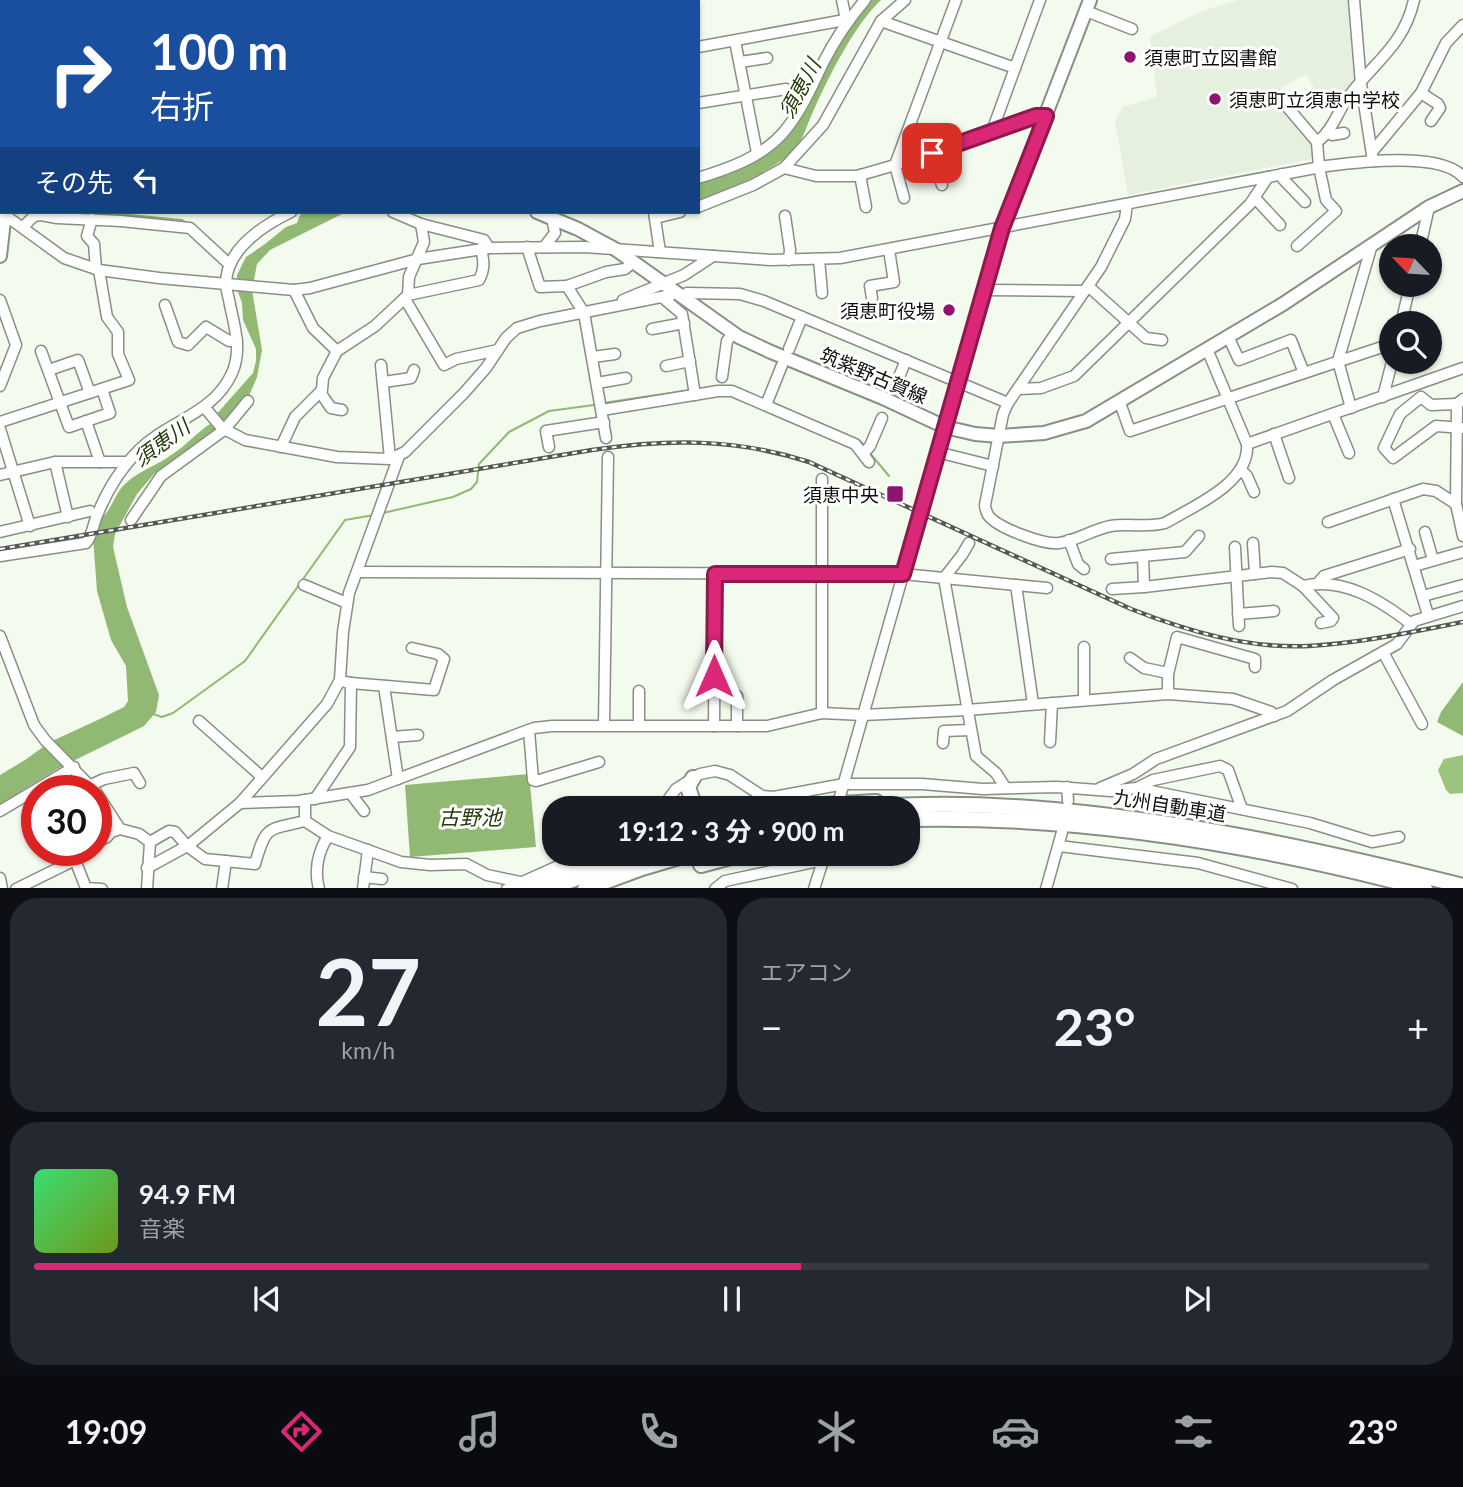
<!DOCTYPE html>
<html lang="ja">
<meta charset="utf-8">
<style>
:root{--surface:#171b24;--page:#242831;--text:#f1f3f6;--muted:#9ea1a6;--line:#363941;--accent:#db2777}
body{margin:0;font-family:Lato,"Noto Sans JP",sans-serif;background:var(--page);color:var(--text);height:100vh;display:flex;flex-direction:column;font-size:26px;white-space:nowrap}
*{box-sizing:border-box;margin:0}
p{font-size:23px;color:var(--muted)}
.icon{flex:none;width:38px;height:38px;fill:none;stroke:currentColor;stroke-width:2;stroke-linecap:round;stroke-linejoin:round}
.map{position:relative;height:888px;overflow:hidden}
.sheet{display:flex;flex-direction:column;gap:10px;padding:10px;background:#0d0f14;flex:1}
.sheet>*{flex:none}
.top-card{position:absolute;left:0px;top:0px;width:700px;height:214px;box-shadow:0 2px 5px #0004;background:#1a4fa0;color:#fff;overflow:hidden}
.needle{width:46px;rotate:295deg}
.tools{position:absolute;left:1379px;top:234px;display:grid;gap:14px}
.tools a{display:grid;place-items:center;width:63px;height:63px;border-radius:50%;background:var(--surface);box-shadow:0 2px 5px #0004;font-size:35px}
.speed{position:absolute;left:21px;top:775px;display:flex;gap:14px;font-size:35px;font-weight:700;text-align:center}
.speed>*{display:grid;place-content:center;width:91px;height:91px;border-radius:50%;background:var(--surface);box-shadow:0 2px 5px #0004;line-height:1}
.speed .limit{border:10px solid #d22;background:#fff;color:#111}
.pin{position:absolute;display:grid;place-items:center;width:60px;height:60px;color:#fff;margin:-30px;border-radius:14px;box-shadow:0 4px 10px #0006}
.me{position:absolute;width:77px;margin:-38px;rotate:0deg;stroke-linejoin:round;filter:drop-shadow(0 0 5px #0008)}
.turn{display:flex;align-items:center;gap:24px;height:147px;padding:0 35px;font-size:32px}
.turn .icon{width:91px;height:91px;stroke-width:2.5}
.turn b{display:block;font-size:49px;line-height:60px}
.then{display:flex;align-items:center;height:66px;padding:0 35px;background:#0003;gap:14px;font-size:26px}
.big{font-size:52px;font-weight:700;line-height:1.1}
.sheet .card{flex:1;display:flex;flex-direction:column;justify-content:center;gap:10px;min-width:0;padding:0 24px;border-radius:28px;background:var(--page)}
.sheet .dial{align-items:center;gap:0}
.dial b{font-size:91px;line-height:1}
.song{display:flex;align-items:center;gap:21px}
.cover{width:84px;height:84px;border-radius:10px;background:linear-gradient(135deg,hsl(140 70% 55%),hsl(80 70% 35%))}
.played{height:7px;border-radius:4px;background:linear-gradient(90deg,var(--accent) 55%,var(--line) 55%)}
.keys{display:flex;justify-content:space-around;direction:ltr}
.heat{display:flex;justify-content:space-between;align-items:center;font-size:38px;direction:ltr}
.sheet .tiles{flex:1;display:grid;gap:10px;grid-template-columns:1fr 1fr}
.card:last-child{grid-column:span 2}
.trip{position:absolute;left:542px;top:796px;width:378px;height:70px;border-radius:28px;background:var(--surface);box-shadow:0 2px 5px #0004;font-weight:700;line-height:70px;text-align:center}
.dock{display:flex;height:112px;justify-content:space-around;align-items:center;background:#090b0e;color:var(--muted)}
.dock .icon{width:49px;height:49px}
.dock .selected{color:var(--accent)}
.dock b{font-size:32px;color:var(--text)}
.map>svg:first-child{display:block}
</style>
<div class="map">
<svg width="1463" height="889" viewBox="0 0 1463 889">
<rect width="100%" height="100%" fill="#f3faee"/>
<!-- built -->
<path fill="#e5f1de" d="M1239 0H1347L1352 12 1358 84 1347 96 1325 107 1306 74 1273 93 1313 143 1317 158 1128 195 1115 121 1123 107 1157 97 1150 36 1208 9Z"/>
<!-- forest -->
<path fill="#9bc47e" d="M1463 755V793L1450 794 1446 790 1438 770 1444 759Z"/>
<!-- water -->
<g fill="#91b973">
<path d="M872 0H881C854 25 827 80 812 114 807 125 803 139 796 148 783 166 720 195 698 200V184C725 176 770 156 788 134 810 109 823 73 840 44 850 29 858 12 872 0Z"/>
<path d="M306 212H346L270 250 257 264 252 290 262 350 257 377 249 396 237 413 222 426 154 474 137 494 115 534 113 547 127 607 159 695 156 712 144 726 59 768 0 804V775L25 760 50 742 102 718 124 707 128 701 126 666 111 640 97 591 93 537 98 520C112 512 113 496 124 485 139 470 157 466 174 453 188 444 198 431 213 422L214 417 253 373 256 361V349L243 320 242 303 237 289V275L246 257 265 244 286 227 297 223 300 215Z"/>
<path d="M1463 682V736L1437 722 1441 712Z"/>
<path d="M529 774 536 847 410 857 405 785Z"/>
</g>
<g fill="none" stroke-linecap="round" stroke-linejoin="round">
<!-- stream -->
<g stroke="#91b973" stroke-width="2">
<path d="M61 212 109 213 182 220 188 224"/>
<path d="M748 393 765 400"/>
<path d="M771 402 791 411"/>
<path d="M603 403 691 390"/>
<path d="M835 430 860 441 864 445"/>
<path d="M869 452 889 476"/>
<path d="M383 513 453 497 471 489 477 482 479 464 509 432 549 411 594 405"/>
<path d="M153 714 162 717 173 713 245 661 345 520 374 515"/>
</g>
<defs>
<g id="minor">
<path d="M126 0V2"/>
<path d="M242 0 243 2"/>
<path d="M383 0 389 2"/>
<path d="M455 0 460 2"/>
<path d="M574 0V2"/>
<path d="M609 0 612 2"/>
<path d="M842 0 846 20"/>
<path d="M1354 0 1361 84 1373 161"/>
<path d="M178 2V0"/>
<path d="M424 2 425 0"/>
<path d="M492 2 496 0"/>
<path d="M1086 11 1132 29"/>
<path d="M881 21 1015 68 991 134"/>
<path d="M735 41 757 153"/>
<path d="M698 47 850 19"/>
<path d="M740 62 767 58"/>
<path d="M1015 68 1040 0"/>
<path d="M1421 93 1438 104 1440 108 1431 121"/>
<path d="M1278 96 1317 142 1319 167 1326 200 1336 211 1297 246"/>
<path d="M698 103 786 89"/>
<path d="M1327 132 1332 135 1344 133"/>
<path d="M1317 142C1331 132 1336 116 1345 102 1370 64 1403 49 1414 0"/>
<path d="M1372 152 1421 93 1446 43 1463 25"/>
<path d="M932 153 942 185"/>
<path d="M784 168 816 176H857L895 165 1036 116H1046"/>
<path d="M1282 174 1283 179 1305 202"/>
<path d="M860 175 866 207"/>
<path d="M698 178C728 169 762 157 783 133 800 113 812 87 823 63 834 41 849 19 865 0"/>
<path d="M904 198 895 165 956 0"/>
<path d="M1255 198 1280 225"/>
<path d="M1127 204 1125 219 1101 267 1008 403 1003 414 985 505C985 508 987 513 988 515 997 528 1044 545 1059 543 1077 541 1093 529 1111 526 1129 523 1147 528 1165 523 1194 506 1250 483 1247 444L1207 349"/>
<path d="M698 207 753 185 784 168 823 125 881 21 905 0"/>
<path d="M393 212 421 224 484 240 489 248"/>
<path d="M654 212 660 252"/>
<path d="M2 213 64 258 99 270 159 278 294 290 310 288 418 259 489 248 585 247 771 260 840 258 1326 166C1357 162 1441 151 1463 177"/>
<path d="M785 216 790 250 789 260"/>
<path d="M655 218 680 212"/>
<path d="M92 219 87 236 94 244 96 269"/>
<path d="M23 227 34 216 41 215 57 218 121 221 190 228 230 265"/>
<path d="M527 247 540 287 567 286"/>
<path d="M544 247 555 233 552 218"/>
<path d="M1420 247 1429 207"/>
<path d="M819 259 822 293"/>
<path d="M1088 286 1146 338 1162 340"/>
<path d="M294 290 313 328 337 351"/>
<path d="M984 290 1084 291"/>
<path d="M687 293 740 294 764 301 1008 403"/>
<path d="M408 295 409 277 424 242 421 224"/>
<path d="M662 297 682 314 695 395"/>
<path d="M872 298 870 286 894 282 889 250"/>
<path d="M405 299 444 365 456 359 498 350"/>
<path d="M0 300 16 345 0 386"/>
<path d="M623 300 684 275 713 256"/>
<path d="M165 305 178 342 188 345 206 327 229 341 237 340"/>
<path d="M1401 324 1410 285"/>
<path d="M652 329 684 323"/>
<path d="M1228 336 1239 360 1291 340 1304 373"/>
<path d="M789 349 802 317"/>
<path d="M41 351 69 427 110 413 102 389"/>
<path d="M593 357 615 354"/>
<path d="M381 365 390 459"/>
<path d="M666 366 690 361"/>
<path d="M49 370 78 360 90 393"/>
<path d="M722 377 727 341 733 333"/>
<path d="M384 382 411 378 414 370"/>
<path d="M597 383 626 378"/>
<path d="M894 389 906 360"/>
<path d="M1019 389 1041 388 1074 376 1250 204 1268 177"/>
<path d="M320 392 331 408 342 410"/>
<path d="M1383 397 1392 362"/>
<path d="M1463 399 1457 404 1456 504 1463 536"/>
<path d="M1120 403 1130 431 1391 344"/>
<path d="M1457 404 1431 405 1421 397 1400 414 1384 448 1393 458 1436 426 1463 428"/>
<path d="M766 405 782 365"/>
<path d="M205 408 222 428 245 440 337 457 390 459 405 452 464 393 486 368 506 338 517 328 540 321 671 295"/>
<path d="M1351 408 1338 361 1371 248"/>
<path d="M602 410 718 391H732L855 444 869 462"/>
<path d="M1333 414 1349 453"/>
<path d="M86 421 100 462"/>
<path d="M0 422 129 380 118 354V332L107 317 99 270"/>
<path d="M0 429 30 526"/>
<path d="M1274 434 1289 478"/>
<path d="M606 438 584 313 567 286 606 272 625 269 633 262"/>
<path d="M1247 444 1463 368"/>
<path d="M281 447 295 417 322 390 323 378 337 351 375 326 408 295 479 280C485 269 484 261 481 249"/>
<path d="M549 447 546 431 604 422"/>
<path d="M937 452 993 466"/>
<path d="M864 453 870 446 882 418"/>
<path d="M55 462 68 517"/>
<path d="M1241 470 1247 476 1254 492"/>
<path d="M0 475 55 462H128"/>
<path d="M822 479V713"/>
<path d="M1393 499 1428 615"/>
<path d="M131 520 161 476 224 430 248 401"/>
<path d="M1328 522 1423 489 1436 491 1456 504"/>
<path d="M0 532 90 511"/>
<path d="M1425 532 1433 560"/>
<path d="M1069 540 1078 564 1084 569"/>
<path d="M969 543 962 555 944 578 976 756 996 773 1005 787"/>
<path d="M1253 543 1255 574"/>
<path d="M1235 547 1239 626"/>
<path d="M0 556 86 543C93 535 93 523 98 513 107 491 121 468 139 450 168 421 214 414 232 373 242 351 235 328 230 305 229 298 226 290 226 284 226 249 264 225 291 212"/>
<path d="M1143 556 1144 587"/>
<path d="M1111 559 1185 552 1199 536"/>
<path d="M1414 566 1463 552"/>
<path d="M357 572 903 574 1047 588"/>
<path d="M1318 583 1324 576 1410 549"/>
<path d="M304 585 347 603"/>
<path d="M1016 585 1033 704"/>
<path d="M1303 586 1333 618 1331 621 1321 623"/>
<path d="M1112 589 1144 587 1272 572 1283 573 1303 586C1343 577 1380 600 1411 624"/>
<path d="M1423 596 1463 585"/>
<path d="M1238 614 1274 611"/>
<path d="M0 636 34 725 45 740 95 791"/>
<path d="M1383 652 1422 724"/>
<path d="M1130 658 1144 668 1168 673"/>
<path d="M351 683 434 690 444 659 438 654 412 648"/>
<path d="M384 686 398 779"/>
<path d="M639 691V725"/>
<path d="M1168 694V674L1177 637 1255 659V667"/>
<path d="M1084 700V647"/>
<path d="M199 721 262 777"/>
<path d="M604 725 608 457"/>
<path d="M714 726 715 574"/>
<path d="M737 726V696"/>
<path d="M529 730 533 780 536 781 599 762"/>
<path d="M392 737 418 735"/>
<path d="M1050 742 1052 703"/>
<path d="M943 743 944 731 971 730"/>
<path d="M91 785 104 779 134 773 140 783"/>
<path d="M1067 787 1068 801"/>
<path d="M1100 788 1133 774 1156 759 1287 711 1333 680 1397 644 1414 621 1463 606"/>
<path d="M1137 788 1153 780 1220 766 1228 770 1242 809"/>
<path d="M96 792 120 829 139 834 150 842 147 889"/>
<path d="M351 794 364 811"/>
<path d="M315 799 350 747 351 683 345 682"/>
<path d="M305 800V821L328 836 401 862 430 865 466 864 487 875 520 882"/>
<path d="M839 800 945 427"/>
<path d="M240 803 299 801 368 790 534 728 552 726H767L822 713 863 715 967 710 1168 694 1233 699 1271 712 1274 716"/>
<path d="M662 808 676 789 700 774 715 771 730 775 762 796 774 797 844 784H922L983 789 1057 787 1111 791 1136 788 1310 823 1372 842 1399 837"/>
<path d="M0 811 74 767"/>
<path d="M96 842 107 837 111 832 120 829"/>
<path d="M150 842 169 831 175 832 187 846 205 859 255 864C266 825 267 830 305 821"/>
<path d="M1059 846 1198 863 1292 889"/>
<path d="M71 850 86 888 102 889"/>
<path d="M147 868 189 845 240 803 327 704 340 680 343 632 349 593 399 456"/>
<path d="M364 877 382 879"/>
<path d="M0 878 2 889"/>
<path d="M16 889 75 860"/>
<path d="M222 889 226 861"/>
<path d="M319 889C314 870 318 852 328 836"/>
<path d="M363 889 368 850"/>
<path d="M507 889 585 854"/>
<path d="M715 889 725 881 823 860"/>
<path d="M814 889 825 854"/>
<path d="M1046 889 1062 832"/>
</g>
<g id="major">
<path d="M110 0 114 2"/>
<path d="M0 162 2 168"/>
<path d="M537 212 578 229 615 249 739 337 771 352 883 398 945 427 975 434 999 436 1044 433 1086 421 1283 304 1429 207 1463 191"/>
<path d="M0 256 5 212"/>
<path d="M945 427 1002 228 1090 0"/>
</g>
<g id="highway">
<path d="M693 778 688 787 694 805 697 808"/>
<path d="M772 808 876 802"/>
<path d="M866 808C921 803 976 804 1030 808 1177 819 1320 850 1463 886"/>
<path d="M908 819C1083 815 1256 844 1425 889"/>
<path d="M701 865 742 854"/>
<path d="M529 889 610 854"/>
<path d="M547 889 644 854"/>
<path d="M585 889 642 868 689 854"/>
</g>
</defs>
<!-- minor casing -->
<use href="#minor" stroke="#888f84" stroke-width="13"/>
<!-- major casing -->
<use href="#major" stroke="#888f84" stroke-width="16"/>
<!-- highway casing -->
<use href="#highway" stroke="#888f84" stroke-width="18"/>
<!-- minor -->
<use href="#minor" stroke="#fff" stroke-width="10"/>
<!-- major -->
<use href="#major" stroke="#fff" stroke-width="12"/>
<!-- highway -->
<use href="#highway" stroke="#fff" stroke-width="14"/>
<defs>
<path id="rail" d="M0 549 592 450C669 439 735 438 809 462L1131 609C1187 631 1248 649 1309 646 1361 643 1412 632 1463 622"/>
</defs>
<!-- rail casing -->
<use href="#rail" stroke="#555852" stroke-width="4.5"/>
<!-- rail -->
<use href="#rail" stroke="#fff" stroke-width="2" stroke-dasharray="5" stroke-linecap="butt"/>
</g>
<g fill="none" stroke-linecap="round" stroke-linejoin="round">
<defs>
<path id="route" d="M714 676 715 574H903L1002 228 1046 116H1036L932 153"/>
</defs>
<!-- route casing -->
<use href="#route" stroke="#8e194d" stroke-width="18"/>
<!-- route -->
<use href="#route" stroke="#db2777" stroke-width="12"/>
</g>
<!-- markers -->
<g fill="#92136f" stroke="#fff" stroke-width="2.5">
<circle cx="1130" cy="57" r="7"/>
<circle cx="1215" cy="99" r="7"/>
<circle cx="949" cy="310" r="7"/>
<rect x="886" y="485" width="18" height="18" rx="3.5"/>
</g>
<g text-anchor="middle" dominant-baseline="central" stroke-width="6" stroke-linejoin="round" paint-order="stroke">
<!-- poi labels -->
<g font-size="19" fill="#0e100c" stroke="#fff" text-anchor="start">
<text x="1144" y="57">須恵町立図書館</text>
<text x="1229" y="99">須恵町立須恵中学校</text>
<text x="935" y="310" text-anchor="end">須恵町役場</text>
<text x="879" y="494" text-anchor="end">須恵中央</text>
</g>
<!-- street labels -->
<g font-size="19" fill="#0e100c" stroke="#fff">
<text transform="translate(874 375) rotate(23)">筑紫野古賀線</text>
<text transform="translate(1170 805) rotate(9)">九州自動車道</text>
</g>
<!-- water labels -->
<g font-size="21" font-style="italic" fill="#243d0b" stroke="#fff">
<text transform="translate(799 88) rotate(-62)">須恵川</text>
<text transform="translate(161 442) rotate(-36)">須恵川</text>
<text x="470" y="816">古野池</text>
</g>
</g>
</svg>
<div class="tools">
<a><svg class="needle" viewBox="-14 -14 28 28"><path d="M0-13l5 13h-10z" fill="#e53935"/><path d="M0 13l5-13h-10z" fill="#9ea1a6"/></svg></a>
<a><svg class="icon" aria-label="search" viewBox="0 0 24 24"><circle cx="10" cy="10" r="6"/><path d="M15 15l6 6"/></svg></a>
</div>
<div class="speed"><div class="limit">30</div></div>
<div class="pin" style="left:932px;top:153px;background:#d93025"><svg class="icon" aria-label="arrive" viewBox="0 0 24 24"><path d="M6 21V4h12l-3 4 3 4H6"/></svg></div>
<svg class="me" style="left:714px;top:676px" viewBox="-20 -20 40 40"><path d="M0-17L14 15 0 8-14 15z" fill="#db2777" stroke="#fff" stroke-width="4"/></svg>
<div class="trip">19:12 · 3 分 · 900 m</div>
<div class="top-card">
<div class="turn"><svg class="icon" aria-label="right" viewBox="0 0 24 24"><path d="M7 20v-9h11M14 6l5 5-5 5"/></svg><div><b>100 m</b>右折</div></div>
<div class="then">その先<svg class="icon" aria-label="left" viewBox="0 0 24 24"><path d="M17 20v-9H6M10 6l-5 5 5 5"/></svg></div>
</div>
</div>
<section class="sheet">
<div class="tiles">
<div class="card dial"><b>27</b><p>km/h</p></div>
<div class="card"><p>エアコン</p>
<div class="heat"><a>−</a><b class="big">23°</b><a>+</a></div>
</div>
<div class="card">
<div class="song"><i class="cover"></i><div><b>94.9 FM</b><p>音楽</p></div></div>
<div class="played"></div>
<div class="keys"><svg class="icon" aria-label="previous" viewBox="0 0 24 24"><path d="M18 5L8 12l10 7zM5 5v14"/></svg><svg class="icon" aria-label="pause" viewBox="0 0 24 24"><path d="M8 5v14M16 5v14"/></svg><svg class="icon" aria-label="next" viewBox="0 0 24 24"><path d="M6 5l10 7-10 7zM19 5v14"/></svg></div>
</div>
</div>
</section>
<nav class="dock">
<b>19:09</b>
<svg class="icon selected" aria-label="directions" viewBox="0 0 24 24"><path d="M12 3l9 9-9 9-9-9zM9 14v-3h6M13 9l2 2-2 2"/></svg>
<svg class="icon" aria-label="music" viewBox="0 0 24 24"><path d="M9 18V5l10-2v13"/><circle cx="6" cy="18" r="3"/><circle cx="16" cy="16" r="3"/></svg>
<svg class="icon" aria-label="phone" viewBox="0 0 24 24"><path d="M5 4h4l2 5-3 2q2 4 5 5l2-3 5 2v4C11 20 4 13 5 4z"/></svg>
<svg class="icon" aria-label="climate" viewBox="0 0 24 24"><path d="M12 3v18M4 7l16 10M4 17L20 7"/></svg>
<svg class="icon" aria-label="car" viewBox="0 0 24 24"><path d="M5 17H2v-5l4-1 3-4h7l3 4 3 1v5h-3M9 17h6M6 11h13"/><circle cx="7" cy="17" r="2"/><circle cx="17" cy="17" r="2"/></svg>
<svg class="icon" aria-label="filters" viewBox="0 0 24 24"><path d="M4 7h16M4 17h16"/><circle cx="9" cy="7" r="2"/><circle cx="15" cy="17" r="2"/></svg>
<b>23°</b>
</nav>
